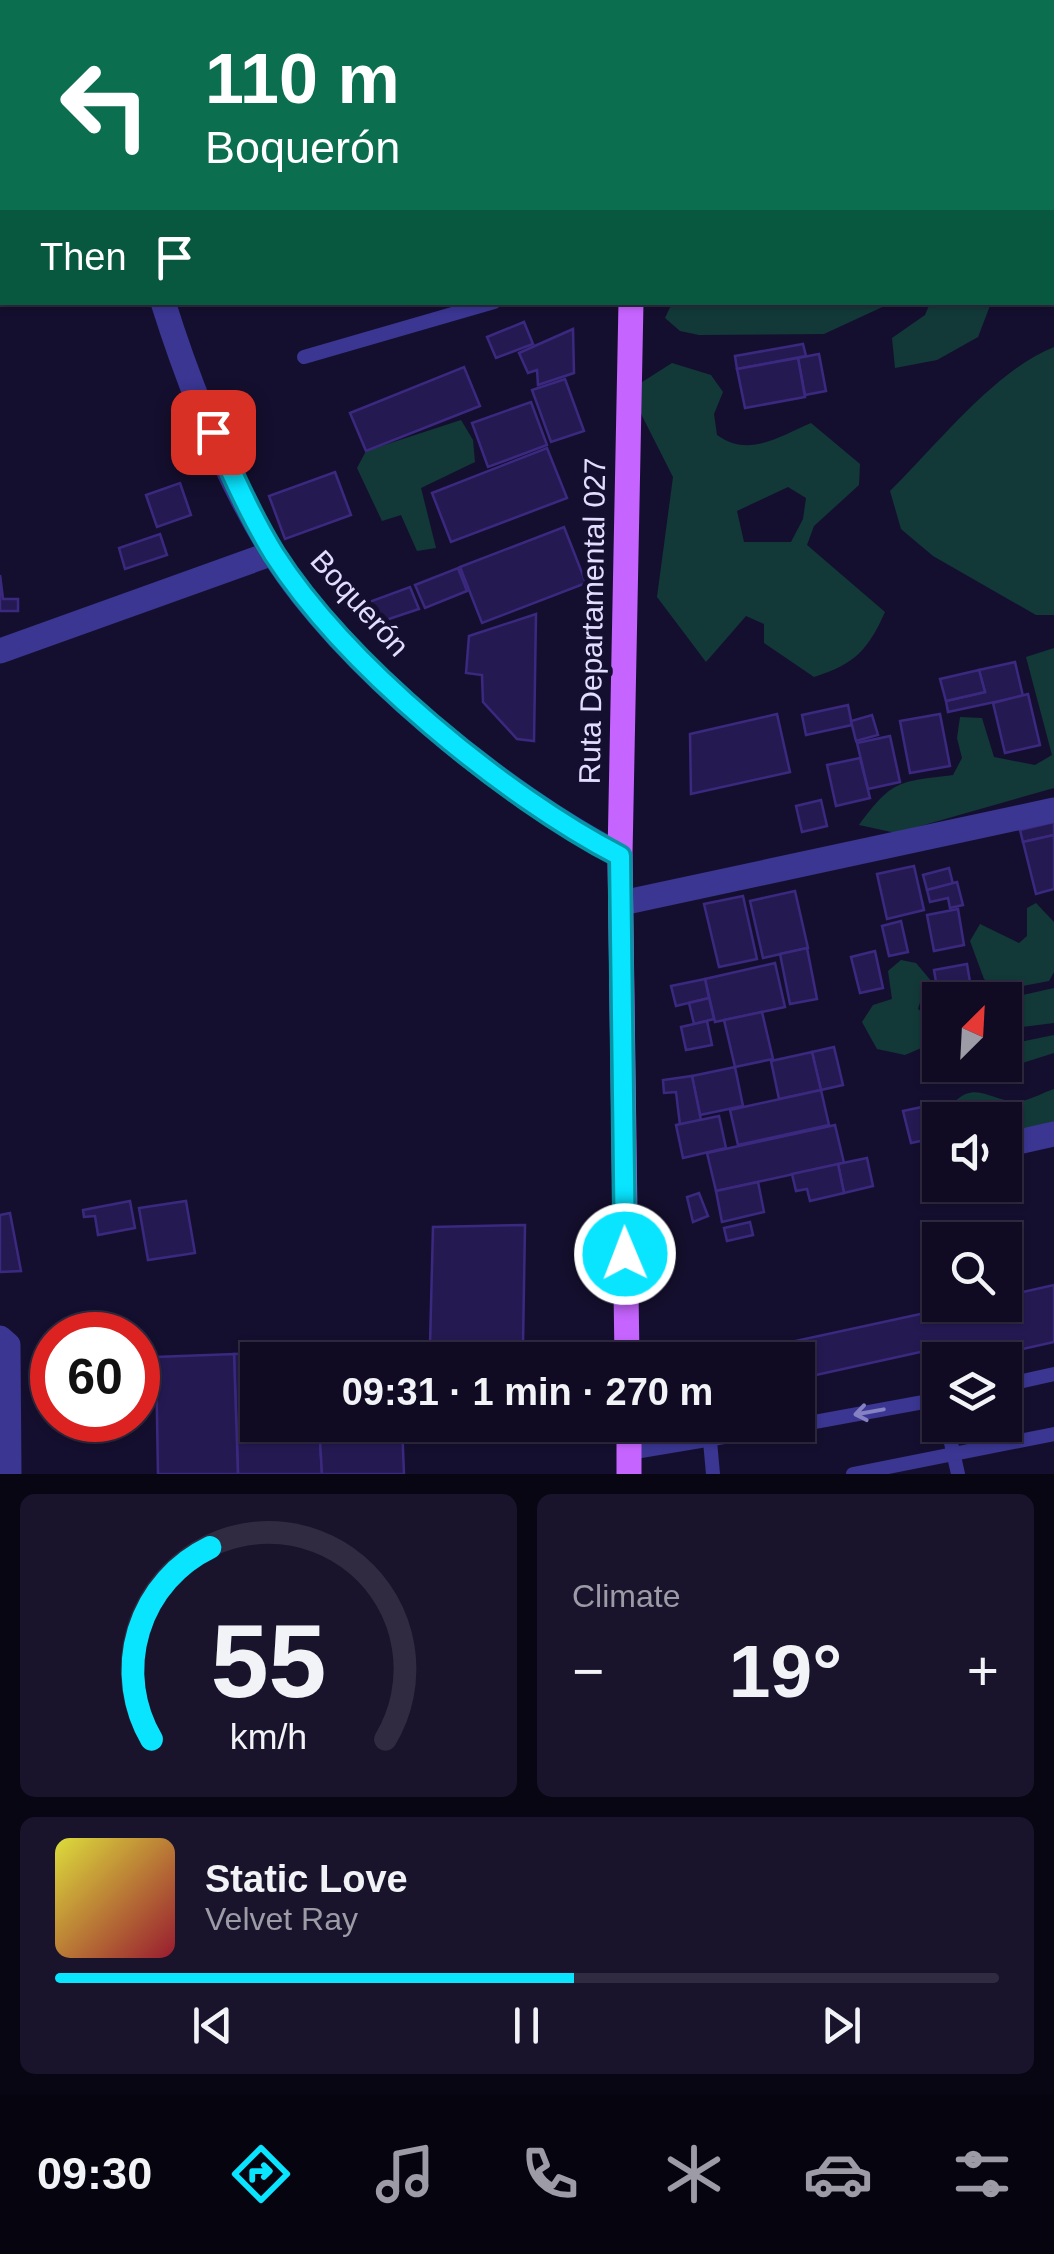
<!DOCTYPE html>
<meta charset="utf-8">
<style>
:root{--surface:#100b23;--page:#19142b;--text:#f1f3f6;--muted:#9c9ba6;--line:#302b41;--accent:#09e4ff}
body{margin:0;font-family:Helvetica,sans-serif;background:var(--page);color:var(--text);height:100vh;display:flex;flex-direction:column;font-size:38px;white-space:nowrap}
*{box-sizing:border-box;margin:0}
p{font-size:32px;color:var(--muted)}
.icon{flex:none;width:55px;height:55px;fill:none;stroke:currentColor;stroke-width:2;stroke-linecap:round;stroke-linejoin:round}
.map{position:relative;height:1474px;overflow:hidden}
.side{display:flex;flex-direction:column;gap:20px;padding:20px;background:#090613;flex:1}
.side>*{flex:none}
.hud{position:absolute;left:0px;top:0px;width:1055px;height:305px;box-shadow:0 2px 8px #0004,0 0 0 2px var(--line);background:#0b6e4f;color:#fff;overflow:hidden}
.needle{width:65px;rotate:24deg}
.fabs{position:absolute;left:922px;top:982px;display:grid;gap:20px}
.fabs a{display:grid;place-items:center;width:100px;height:100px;border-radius:0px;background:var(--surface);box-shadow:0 2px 8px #0004,0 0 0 2px var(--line);font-size:50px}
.speed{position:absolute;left:30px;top:1312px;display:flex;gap:20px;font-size:50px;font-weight:700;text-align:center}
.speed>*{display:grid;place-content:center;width:130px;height:130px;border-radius:50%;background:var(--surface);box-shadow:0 2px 8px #0004,0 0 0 2px var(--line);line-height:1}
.speed .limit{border:15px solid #d22;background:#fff;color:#111}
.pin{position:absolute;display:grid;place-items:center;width:85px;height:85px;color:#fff;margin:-42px;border-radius:20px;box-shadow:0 5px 15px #0006}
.me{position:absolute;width:110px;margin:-55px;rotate:359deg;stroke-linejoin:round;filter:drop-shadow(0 0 8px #0008)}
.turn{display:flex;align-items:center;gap:35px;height:210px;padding:0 40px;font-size:45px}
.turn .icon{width:130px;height:130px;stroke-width:2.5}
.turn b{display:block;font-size:70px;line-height:85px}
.then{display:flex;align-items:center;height:95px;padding:0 40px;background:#0003;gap:20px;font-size:38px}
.big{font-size:75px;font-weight:700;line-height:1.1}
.side .tile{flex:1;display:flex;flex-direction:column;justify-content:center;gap:15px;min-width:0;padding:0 35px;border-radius:15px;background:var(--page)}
.side .dial{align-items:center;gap:0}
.dial svg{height:260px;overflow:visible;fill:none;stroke:var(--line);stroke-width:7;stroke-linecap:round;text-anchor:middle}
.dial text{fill:var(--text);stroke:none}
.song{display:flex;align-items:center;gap:30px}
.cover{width:120px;height:120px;border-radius:15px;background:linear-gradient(135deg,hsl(60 70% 55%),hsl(350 70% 35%))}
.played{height:10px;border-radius:5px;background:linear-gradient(90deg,var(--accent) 55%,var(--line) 55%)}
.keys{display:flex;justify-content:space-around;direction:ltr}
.heat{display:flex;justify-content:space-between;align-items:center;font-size:55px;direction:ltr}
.side .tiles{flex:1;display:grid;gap:20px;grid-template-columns:1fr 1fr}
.tile:last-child{grid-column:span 2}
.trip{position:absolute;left:240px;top:1342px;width:575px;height:100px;border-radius:0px;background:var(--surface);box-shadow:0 2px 8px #0004,0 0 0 2px var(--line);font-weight:700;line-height:100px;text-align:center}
.tab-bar{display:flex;height:160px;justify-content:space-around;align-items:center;background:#06040e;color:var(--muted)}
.tab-bar .icon{width:70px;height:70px}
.tab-bar .active{color:var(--accent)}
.tab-bar b{font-size:45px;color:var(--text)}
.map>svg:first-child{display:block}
</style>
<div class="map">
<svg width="1054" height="1474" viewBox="0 0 1054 1474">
<rect width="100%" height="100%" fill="#150f2f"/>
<!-- green -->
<g fill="#123938" fill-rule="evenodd">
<path d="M672 303V302L891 303 824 334 699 335 680 331 665 318Z"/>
<path d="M930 303H991L978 337 937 360 895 368 892 338 925 315Z"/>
<path d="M1054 347V615H1036L933 556 901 529 890 491C935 447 995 370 1054 347Z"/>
<path d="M672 363 711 375 723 392 714 414 717 435C749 458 778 437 811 423L860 464 859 485 814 526 807 545 885 612C868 650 855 664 814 677L764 643V624L746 616 706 662 657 597 673 477 637 406 639 384ZM788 487 806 498 803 519 791 542H744L737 511Z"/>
<path d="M461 420 473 440 475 462 421 488 436 548 417 551 401 515 382 521 357 468 366 451Z"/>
<path d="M1054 648V788L896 833 859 825C893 779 899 782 953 775L962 758 957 738 960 717 982 718 994 757 1035 765 1052 755 1026 657Z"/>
<path d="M1036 903 1054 922V972L1049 981 1001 990 984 979 970 941 980 924 1019 943 1027 936V908Z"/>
<path d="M901 960 916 963 937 988 933 998 921 999 918 1009 940 1026V1040L905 1055 877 1049 862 1022 873 1005 892 999 888 971Z"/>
<path d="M1054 988V1023L1022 1027 1005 1017 1009 998Z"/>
<path d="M1054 1035V1053L990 1073 929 1080 926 1070 939 1056 940 1065H1005V1045Z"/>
<path d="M1054 1089V1130L1005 1147V1120L942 1117C974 1070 988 1105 1022 1101 1032 1099 1045 1092 1054 1089Z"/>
</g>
<!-- building -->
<g fill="#251952" stroke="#3b2980" stroke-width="2.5">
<path d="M176 0H392V2H177Z"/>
<path d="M426 0H540L533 2Z"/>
<path d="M524 322 533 344 496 358 487 337Z"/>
<path d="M573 329 574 373 538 385 537 370 528 373 519 353Z"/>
<path d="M803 344 806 356 737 369 735 356Z"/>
<path d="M819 354 826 391 805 395 798 358Z"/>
<path d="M798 358 805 397 745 408 737 369Z"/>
<path d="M464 367 480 406 366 451 350 413Z"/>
<path d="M565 379 584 431 551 442 532 390Z"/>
<path d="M531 402 547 445 488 467 472 423Z"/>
<path d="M547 448 567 498 451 542 432 493Z"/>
<path d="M335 472 351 515 285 539 269 496Z"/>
<path d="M180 483 191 515 157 527 146 495Z"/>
<path d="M564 527 586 583 482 623 460 567Z"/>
<path d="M160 534 167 555 125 569 119 548Z"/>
<path d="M458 568 467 591 425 608 415 585Z"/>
<path d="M0 575 3 599H18V611H0Z"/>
<path d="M410 587 419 609 365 627 350 609Z"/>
<path d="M536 614 534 741 517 739 483 702 482 675 466 673 469 636Z"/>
<path d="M1015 662 1023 696 948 712 946 701 985 692 979 670Z"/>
<path d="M979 670 985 692 946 701 940 679Z"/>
<path d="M1028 694 1040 745 1005 753 993 703Z"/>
<path d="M848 705 852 725 806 735 802 715Z"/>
<path d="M777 714 790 772 691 794 690 734Z"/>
<path d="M940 714 950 766 910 773 900 721Z"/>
<path d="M872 715 878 735 856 741 851 721Z"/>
<path d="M890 736 900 782 868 789 857 743Z"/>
<path d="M860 758 870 798 836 806 827 765Z"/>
<path d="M821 800 827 826 802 832 796 806Z"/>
<path d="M1054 822V835L1023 842 1020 830Z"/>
<path d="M1054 835V889L1036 894 1023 842Z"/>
<path d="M914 866 924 910 887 919 877 874Z"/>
<path d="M949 868 953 884 927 890 923 875Z"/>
<path d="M957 882 963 905 950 908 948 898 930 902 927 890Z"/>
<path d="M795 891 808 948 763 958 750 901Z"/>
<path d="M743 896 757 959 719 967 704 904Z"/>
<path d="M958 909 964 945 934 951 927 915Z"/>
<path d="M901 921 908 952 889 956 882 926Z"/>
<path d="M807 948 817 999 790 1004 780 954Z"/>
<path d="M875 951 883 988 860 993 851 957Z"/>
<path d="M775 963 785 1007 715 1022 705 979Z"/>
<path d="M967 964 970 982 937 988 934 970Z"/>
<path d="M705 979 709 998 676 1006 671 986Z"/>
<path d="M967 982 970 1000H943L940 987Z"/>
<path d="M709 998 714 1019 694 1024 689 1003Z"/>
<path d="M762 1012 773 1059 735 1067 724 1020Z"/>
<path d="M707 1021 712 1045 686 1050 681 1027Z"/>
<path d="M834 1047 843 1085 821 1090 812 1052Z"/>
<path d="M812 1052 821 1090 779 1099 771 1061Z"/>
<path d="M735 1067 743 1106 700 1115 692 1076Z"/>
<path d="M692 1076 701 1120 680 1125 676 1092 664 1093 663 1080Z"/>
<path d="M821 1090 829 1125 738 1145 730 1110Z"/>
<path d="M936 1104 940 1137 911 1143 903 1111Z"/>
<path d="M719 1116 726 1148 683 1158 676 1125Z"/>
<path d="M835 1125 844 1163 716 1191 707 1153Z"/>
<path d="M867 1158 873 1186 844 1193 838 1164Z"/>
<path d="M838 1164 844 1193 810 1201 807 1189 796 1191 792 1174Z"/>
<path d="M758 1182 764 1212 722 1222 716 1191Z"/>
<path d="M699 1193 708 1216 693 1222 687 1197Z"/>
<path d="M130 1201 135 1228 98 1235 95 1216 84 1217 83 1210Z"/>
<path d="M186 1201 195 1253 148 1260 139 1208Z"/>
<path d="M10 1213 21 1271 0 1272V1215Z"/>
<path d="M750 1222 753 1235 727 1241 724 1228Z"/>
<path d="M525 1225 523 1344 430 1345 433 1227Z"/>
<path d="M1054 1285V1342L973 1360H946L943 1347 798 1379V1360H708L962 1305H1005V1296Z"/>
<path d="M397 1346 398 1360H316L315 1351Z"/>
<path d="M315 1351 316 1360H258V1425H319L322 1474H238L234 1354Z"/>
<path d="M234 1354 238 1474H158L156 1357Z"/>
<path d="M319 1425H402L404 1474H322Z"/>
</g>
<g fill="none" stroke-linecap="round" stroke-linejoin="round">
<!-- service -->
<g stroke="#3a3692" stroke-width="14">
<path d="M1052 204 1054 203"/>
<path d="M304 357 494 302"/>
<path d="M1005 1385 1054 1374"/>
<path d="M798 1425 940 1399"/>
<path d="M947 1425 958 1474"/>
<path d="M710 1441 713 1474"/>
<path d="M629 1453 796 1425"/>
<path d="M853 1474 1054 1434"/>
</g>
<!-- minor -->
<g stroke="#3a3692" stroke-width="25">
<path d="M0 651 273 553"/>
<path d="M622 903 1054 810"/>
<path d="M1005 1145 1054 1134"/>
<path d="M0 1338 8 1345 9 1474"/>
</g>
<!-- tertiary -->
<g stroke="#3a3692" stroke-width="25">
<path d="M124 0V2"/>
<path d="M163 302C190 388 226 477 273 553 341 663 506 797 620 855"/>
</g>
<!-- primary -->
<g stroke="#c664ff" stroke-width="25">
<path d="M637 2 638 0"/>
<path d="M627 1360 620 855 631 302"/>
<path d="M629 1425V1474"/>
</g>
</g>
<!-- one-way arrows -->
<defs><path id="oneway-shaft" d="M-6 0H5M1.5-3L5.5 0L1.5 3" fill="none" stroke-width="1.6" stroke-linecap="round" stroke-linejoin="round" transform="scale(2.5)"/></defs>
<use stroke="#8581c3" href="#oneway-shaft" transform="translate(869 1412) rotate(170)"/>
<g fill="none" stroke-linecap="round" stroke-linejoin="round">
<defs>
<path id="route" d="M213 432C232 473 250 515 274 554 345 665 504 796 620 856L625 1254"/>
</defs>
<!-- route casing -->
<use href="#route" stroke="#0694a6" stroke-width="25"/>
<!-- route -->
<use href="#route" stroke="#09e4ff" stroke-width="18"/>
</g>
<g text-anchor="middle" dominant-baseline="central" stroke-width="10" stroke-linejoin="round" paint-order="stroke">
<!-- street labels -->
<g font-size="30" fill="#e1ddff" stroke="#150f2f">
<text transform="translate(360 603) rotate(48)">Boquerón</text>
<text transform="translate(592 621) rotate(-89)">Ruta Departamental 027</text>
</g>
</g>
</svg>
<div class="fabs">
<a><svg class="needle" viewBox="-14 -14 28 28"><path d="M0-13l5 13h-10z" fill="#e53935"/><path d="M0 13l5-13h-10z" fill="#9c9ba6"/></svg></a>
<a><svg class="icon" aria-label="sound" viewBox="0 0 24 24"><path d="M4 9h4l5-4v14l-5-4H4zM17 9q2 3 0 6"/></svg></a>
<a><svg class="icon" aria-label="search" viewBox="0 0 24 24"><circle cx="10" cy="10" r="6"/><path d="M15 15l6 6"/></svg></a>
<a><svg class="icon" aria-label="layers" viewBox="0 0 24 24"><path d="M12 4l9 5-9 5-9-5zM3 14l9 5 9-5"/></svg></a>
</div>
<div class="speed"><div class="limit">60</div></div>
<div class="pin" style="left:213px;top:432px;background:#d93025"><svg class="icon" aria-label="arrive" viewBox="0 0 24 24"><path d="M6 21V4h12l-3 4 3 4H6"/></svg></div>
<svg class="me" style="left:625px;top:1254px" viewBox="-20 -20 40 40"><circle r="17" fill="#09e4ff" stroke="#fff" stroke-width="3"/><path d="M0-11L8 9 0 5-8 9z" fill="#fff"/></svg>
<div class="trip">09:31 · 1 min · 270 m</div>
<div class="hud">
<div class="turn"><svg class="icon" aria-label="left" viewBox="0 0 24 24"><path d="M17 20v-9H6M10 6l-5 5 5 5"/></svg><div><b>110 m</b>Boquerón</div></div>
<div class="then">Then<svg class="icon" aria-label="arrive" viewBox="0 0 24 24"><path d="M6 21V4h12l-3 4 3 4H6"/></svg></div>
</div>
</div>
<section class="side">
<div class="tiles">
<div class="tile dial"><svg viewBox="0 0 100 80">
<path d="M14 69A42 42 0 1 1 86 69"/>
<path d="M14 69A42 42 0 0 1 32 10" stroke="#09e4ff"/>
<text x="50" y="56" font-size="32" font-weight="700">55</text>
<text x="50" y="72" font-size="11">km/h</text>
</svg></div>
<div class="tile"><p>Climate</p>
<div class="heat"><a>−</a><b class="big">19°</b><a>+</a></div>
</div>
<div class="tile">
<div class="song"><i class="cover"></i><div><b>Static Love</b><p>Velvet Ray</p></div></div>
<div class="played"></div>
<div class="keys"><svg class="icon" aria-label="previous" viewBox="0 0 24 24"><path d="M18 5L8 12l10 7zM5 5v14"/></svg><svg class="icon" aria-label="pause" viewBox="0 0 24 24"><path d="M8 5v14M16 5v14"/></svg><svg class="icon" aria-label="next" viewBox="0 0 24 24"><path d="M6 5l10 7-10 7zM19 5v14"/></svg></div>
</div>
</div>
</section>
<nav class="tab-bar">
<b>09:30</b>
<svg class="icon active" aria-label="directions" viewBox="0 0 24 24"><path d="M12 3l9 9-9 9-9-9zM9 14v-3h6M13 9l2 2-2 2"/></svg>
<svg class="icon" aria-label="music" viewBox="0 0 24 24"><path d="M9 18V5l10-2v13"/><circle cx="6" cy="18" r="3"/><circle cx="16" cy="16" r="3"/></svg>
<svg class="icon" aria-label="phone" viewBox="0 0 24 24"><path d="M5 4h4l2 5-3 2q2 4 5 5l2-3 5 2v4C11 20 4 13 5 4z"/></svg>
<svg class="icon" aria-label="climate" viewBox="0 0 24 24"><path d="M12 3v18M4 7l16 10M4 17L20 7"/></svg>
<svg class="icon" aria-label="car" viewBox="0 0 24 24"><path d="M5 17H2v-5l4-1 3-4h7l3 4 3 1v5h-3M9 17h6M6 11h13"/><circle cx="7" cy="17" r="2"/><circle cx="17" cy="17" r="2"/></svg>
<svg class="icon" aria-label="filters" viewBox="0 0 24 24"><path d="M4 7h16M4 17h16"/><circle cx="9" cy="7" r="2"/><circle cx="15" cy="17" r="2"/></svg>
</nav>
